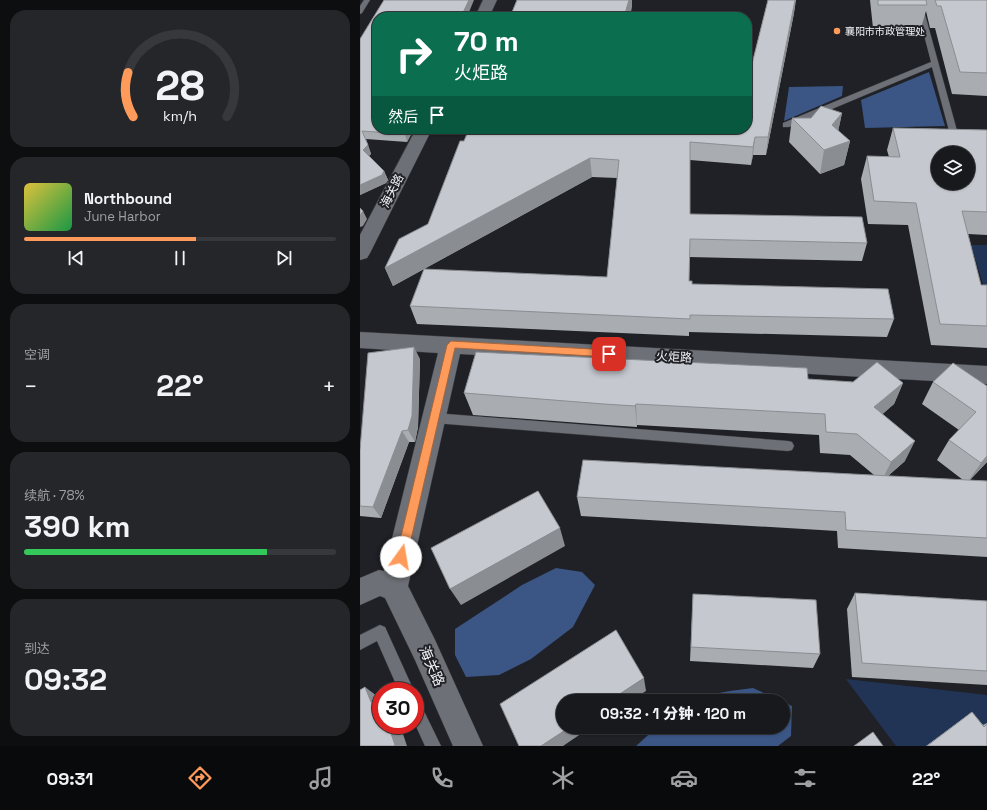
<!DOCTYPE html>
<html lang="zh">
<meta charset="utf-8">
<style>
:root{--surface:#17191c;--page:#242629;--text:#f1f3f6;--muted:#9ea0a3;--line:#36383b;--accent:#ff9b5a}
body{margin:0;font-family:"Space Grotesk","Noto Sans SC",sans-serif;background:var(--page);color:var(--text);height:100vh;display:flex;flex-direction:column;font-size:15px;white-space:nowrap}
*{box-sizing:border-box;margin:0}
p{font-size:13px;color:var(--muted)}
.icon{flex:none;width:22px;height:22px;fill:none;stroke:currentColor;stroke-width:2;stroke-linecap:round;stroke-linejoin:round}
.map{position:relative;flex:1;overflow:hidden}
.side{display:flex;flex-direction:column;gap:10px;padding:10px;background:#0d0e0f;width:360px}
.side>*{flex:none}
.banner{position:absolute;left:12px;top:12px;width:380px;height:122px;border-radius:16px;box-shadow:0 1px 3px #0004,0 0 0 1px var(--line);background:#0b6e4f;color:#fff;overflow:hidden}
.fabs{position:absolute;left:571px;top:146px;display:grid;gap:8px}
.fabs a{display:grid;place-items:center;width:44px;height:44px;border-radius:50%;background:var(--surface);box-shadow:0 1px 3px #0004,0 0 0 1px var(--line);font-size:20px}
.speed{position:absolute;left:12px;top:682px;display:flex;gap:8px;font-size:20px;font-weight:700;text-align:center}
.speed>*{display:grid;place-content:center;width:52px;height:52px;border-radius:50%;background:var(--surface);box-shadow:0 1px 3px #0004,0 0 0 1px var(--line);line-height:1}
.speed .limit{border:6px solid #d22;background:#fff;color:#111}
.pin{position:absolute;display:grid;place-items:center;width:34px;height:34px;color:#fff;margin:-17px;border-radius:8px;box-shadow:0 2px 6px #0006}
.me{position:absolute;width:44px;margin:-22px;rotate:13deg;stroke-linejoin:round;filter:drop-shadow(0 0 3px #0008)}
.turn{display:flex;align-items:center;gap:14px;height:84px;padding:0 16px;font-size:18px}
.turn .icon{width:52px;height:52px;stroke-width:2.5}
.turn b{display:block;font-size:28px;line-height:34px}
.then{display:flex;align-items:center;height:38px;padding:0 16px;background:#0003;gap:8px;font-size:15px}
.big{font-size:30px;font-weight:800;line-height:1.1}
.side .widget{flex:1;display:flex;flex-direction:column;justify-content:center;gap:6px;min-width:0;padding:0 14px;border-radius:16px;background:var(--page)}
.side .dial{align-items:center;gap:0}
.dial svg{height:104px;overflow:visible;fill:none;stroke:var(--line);stroke-width:7;stroke-linecap:round;text-anchor:middle}
.dial text{fill:var(--text);stroke:none}
.song{display:flex;align-items:center;gap:12px}
.cover{width:48px;height:48px;border-radius:6px;background:linear-gradient(135deg,hsl(50 70% 55%),hsl(140 70% 35%))}
.played{height:4px;border-radius:2px;background:linear-gradient(90deg,var(--accent) 55%,var(--line) 55%)}
.keys{display:flex;justify-content:space-around;direction:ltr}
.heat{display:flex;justify-content:space-between;align-items:center;font-size:22px;direction:ltr}
.charge{height:6px;border-radius:3px;background:linear-gradient(90deg,#34c759 78%,var(--line) 0)}
.trip{position:absolute;left:196px;top:694px;width:234px;height:40px;border-radius:20px;background:var(--surface);box-shadow:0 1px 3px #0004,0 0 0 1px var(--line);font-weight:800;line-height:40px;text-align:center}
.tab-bar{display:flex;height:64px;justify-content:space-around;align-items:center;background:#090a0b;color:var(--muted)}
.tab-bar .icon{width:28px;height:28px}
.tab-bar .selected{color:var(--accent)}
.tab-bar b{font-size:18px;color:var(--text)}
main{display:flex;flex:1;min-height:0}
.map>svg:first-child{display:block}
</style>
<main>
<section class="side">
<div class="widget dial"><svg viewBox="0 0 100 80">
<path d="M14 69A42 42 0 1 1 86 69"/>
<path d="M14 69A42 42 0 0 1 10 35" stroke="#ff9b5a"/>
<text x="50" y="56" font-size="32" font-weight="700">28</text>
<text x="50" y="72" font-size="11">km/h</text>
</svg></div>
<div class="widget">
<div class="song"><i class="cover"></i><div><b>Northbound</b><p>June Harbor</p></div></div>
<div class="played"></div>
<div class="keys"><svg class="icon" aria-label="previous" viewBox="0 0 24 24"><path d="M18 5L8 12l10 7zM5 5v14"/></svg><svg class="icon" aria-label="pause" viewBox="0 0 24 24"><path d="M8 5v14M16 5v14"/></svg><svg class="icon" aria-label="next" viewBox="0 0 24 24"><path d="M6 5l10 7-10 7zM19 5v14"/></svg></div>
</div>
<div class="widget"><p>空调</p>
<div class="heat"><a>−</a><b class="big">22°</b><a>+</a></div>
</div>
<div class="widget"><p>续航 · 78%</p><b class="big">390 km</b><div class="charge"></div></div>
<div class="widget"><p>到达</p><b class="big">09:32</b></div>
</section>
<div class="map">
<svg width="627" height="746" viewBox="0 0 627 746">
<rect width="100%" height="100%" fill="#1f2126"/>
<!-- green -->
<g fill="#223455">
<path d="M611 245H627V297Z"/>
<path d="M486 679 627 695V746H536Z"/>
</g>
<!-- forest -->
<g fill="#3b5584">
<path d="M569 72 585 126 505 128 501 100Z"/>
<path d="M483 86 482 96 424 121 429 87Z"/>
<path d="M196 568 222 572 235 585 213 627 171 659 139 675 106 677 95 655V629L162 585Z"/>
<path d="M393 688 421 701H325L326 699 370 691Z"/>
<path d="M423 702 432 706 431 736 418 746H276L297 727H423Z"/>
</g>
<g fill="none" stroke-linecap="round" stroke-linejoin="round">
<defs>
<g id="service">
<path d="M4 0H10L2 13 0 14V6Z"/>
<path d="M555 0H561L599 138 598 140H592L591 138 572 67 429 127H423V123L571 62Z"/>
<path d="M74 413 428 441 432 442 434 446 432 450 428 451 74 423 70 421 68 418 70 415Z"/>
<path d="M20 625 25 627 54 691H39L17 641 0 650V635Z"/>
<path d="M55 701 60 703 81 746H65L55 724Z"/>
</g>
<g id="minor">
<path d="M123 0H137L129 17H115Z"/>
<path d="M56 129H72L10 253 7 258 0 260V235Z"/>
<path d="M0 332 627 366V384L100 354 48 586 75 640 123 746H93L55 660 25 598 20 596 0 605V578L19 570 24 571 78 353 0 348Z"/>
</g>
</defs>
<!-- service casing -->
<use href="#service" stroke="#3c3e42" stroke-width="1"/>
<!-- minor casing -->
<use href="#minor" stroke="#3c3e42" stroke-width="1"/>
<!-- service -->
<use href="#service" fill="#6d7076" fill-rule="evenodd"/>
<!-- minor -->
<use href="#minor" fill="#6d7076" fill-rule="evenodd"/>
</g>
<!-- wall -->
<g fill="#a9adb2">
<path d="M408 0H436L434 13 406 155H393L391 165 330 160V214L507 243 502 261 329 257V281L332 284 534 319 527 337 329 332V336L57 324 50 306 247 277 257 178 232 177 33 286 25 268 68 224 104 141 388 80Z"/>
<path d="M510 0H627V96L592 94 575 28H570L566 11 561 28H513Z"/>
<path d="M0 39 54 129 47 142 6 139 11 154 9 156 24 171 28 180 26 183 0 195Z"/>
<path d="M482 113 478 131 490 141 484 165 460 174 429 142 432 118H451Z"/>
<path d="M533 128 627 130V235L608 234 621 285H627V348L571 345 548 225 508 224 501 179 507 156 529 157 527 150Z"/>
<path d="M60 359 58 427 55 442H49L21 518 0 516V450Z"/>
<path d="M448 379 493 382 543 383 534 404 522 414 545 461 528 476 603 480 577 460 589 440 599 430 562 404 573 382 627 386V462L610 480 627 481V557L478 548 477 531 221 516 217 497 514 475 490 455 460 453 459 435 277 425V427L247 425 113 415 104 393Z"/>
<path d="M495 593 627 601V685L492 677 487 609Z"/>
<path d="M333 594 460 654 453 668 330 661Z"/>
<path d="M612 712 623 725 627 723V746H566Z"/>
</g>
<!-- shaded-wall -->
<g fill="#8a8d91">
<path d="M109 0H114L107 17H101Z"/>
<path d="M269 0H272V7L270 17H264Z"/>
<path d="M435 0 434 13 406 155 408 137Z"/>
<path d="M482 113 477 137 490 141 484 165 460 174 464 150 472 125Z"/>
<path d="M47 129H54L47 142 45 134Z"/>
<path d="M395 137 393 155 391 165 393 147Z"/>
<path d="M8 145 11 154 6 158 3 150Z"/>
<path d="M230 158 232 177 33 286 25 268Z"/>
<path d="M24 171 28 180 26 183 0 195V185Z"/>
<path d="M3 211 7 219 3 226 0 227V216Z"/>
<path d="M54 347 60 359 58 427 55 442 48 430Z"/>
<path d="M543 383 534 404 506 429 514 407Z"/>
<path d="M276 404 277 425V427L275 406Z"/>
<path d="M42 431 49 442 21 518 13 507Z"/>
<path d="M555 441 545 461 521 482 531 462Z"/>
<path d="M627 456V462L607 483 621 463Z"/>
<path d="M200 528 205 546 101 605 90 589Z"/>
<path d="M284 678 286 691 270 701H249Z"/>
<path d="M5 687 21 699V709L11 702Z"/>
<path d="M28 725H40L47 746H34Z"/>
<path d="M210 727H231L203 746H181Z"/>
</g>
<!-- building -->
<g fill="#c5c9cf" stroke="#8a8d91" fill-rule="evenodd">
<path d="M24 0H109L101 17H17V129H47L45 134 2 131 8 145 3 150 24 171 22 175 0 185V39Z"/>
<path d="M157 0H269L264 17H150Z"/>
<path d="M408 0H435L408 137H395L393 147 330 142V214L502 217 507 243 330 239 329 281H332V284L528 289 534 319 330 315V319L50 306 64 269 247 277 259 160 230 158 25 268 39 239 68 224 100 141H104L109 129H387V80H388Z"/>
<path d="M518 0H566L567 5H518Z"/>
<path d="M575 0H627V73L600 72 581 6H577Z"/>
<path d="M461 106 482 113 472 125 490 141 464 150 432 118H451Z"/>
<path d="M533 128 627 130V212L602 211 621 285H627V326L580 324 556 203 514 201 507 156 540 157ZM578 153H608V183H578Z"/>
<path d="M0 208 3 211 0 216Z"/>
<path d="M54 347 52 416 48 430 42 431 13 507 0 506V450L8 353Z"/>
<path d="M116 352 447 368 448 379 493 382 517 362 543 383 514 407 555 441 531 462 497 434 466 432 465 414 276 404 275 406 244 404 104 393Z"/>
<path d="M593 363 627 386V456L621 463 589 440 616 412 573 382Z"/>
<path d="M223 460 627 481V538L486 530 485 512 217 497Z"/>
<path d="M178 491 200 528 90 589 71 548Z"/>
<path d="M495 593 627 601V671L502 663Z"/>
<path d="M333 594 456 600 460 654 331 647Z"/>
<path d="M256 630 284 678 249 701H203V727H210L181 746H159L140 704Z"/>
<path d="M5 687 11 702 18 697 21 705V725H28L35 745 34 746H0V690Z"/>
<path d="M612 712 624 727 627 724V746H567Z"/>
<path d="M513 732 523 746H494Z"/>
</g>
<!-- route -->
<path fill="#ff9b5a" stroke="#a6653a" d="M91 341 249 350 253 354 249 357 95 348 47 557 45 560 41 562 37 560 36 557 87 345Z"/>
<!-- markers -->
<circle fill="#ff9b5a" stroke="#1f2126" stroke-width="1.5" cx="477" cy="31" r="4"/>
<g text-anchor="middle" dominant-baseline="central" stroke-width="4" stroke-linejoin="round" paint-order="stroke">
<!-- far-poi labels -->
<g font-size="10" fill="#f2f3f7" stroke="#1f2126" text-anchor="start">
<text x="485" y="31">襄阳市市政管理处</text>
</g>
<!-- street labels -->
<g font-size="12" fill="#f2f3f7" stroke="#1f2126">
<text transform="translate(32 191) rotate(-63)">海关路</text>
<text transform="translate(314 357) rotate(3)">火炬路</text>
</g>
<!-- near-street labels -->
<g font-size="14" fill="#f2f3f7" stroke="#1f2126">
<text transform="translate(72 666) rotate(66)">海关路</text>
</g>
</g>
</svg>
<div class="fabs">
<a><svg class="icon" aria-label="layers" viewBox="0 0 24 24"><path d="M12 4l9 5-9 5-9-5zM3 14l9 5 9-5"/></svg></a>
</div>
<div class="speed"><div class="limit">30</div></div>
<div class="pin" style="left:249px;top:354px;background:#d93025"><svg class="icon" aria-label="arrive" viewBox="0 0 24 24"><path d="M6 21V4h12l-3 4 3 4H6"/></svg></div>
<svg class="me" style="left:41px;top:557px" viewBox="-20 -20 40 40"><circle r="19" fill="#fff"/><path d="M0-13L10 11 0 6-10 11z" fill="#ff9b5a"/></svg>
<div class="trip">09:32 · 1 分钟 · 120 m</div>
<div class="banner">
<div class="turn"><svg class="icon" aria-label="right" viewBox="0 0 24 24"><path d="M7 20v-9h11M14 6l5 5-5 5"/></svg><div><b>70 m</b>火炬路</div></div>
<div class="then">然后<svg class="icon" aria-label="arrive" viewBox="0 0 24 24"><path d="M6 21V4h12l-3 4 3 4H6"/></svg></div>
</div>
</div>
</main>
<nav class="tab-bar">
<b>09:31</b>
<svg class="icon selected" aria-label="directions" viewBox="0 0 24 24"><path d="M12 3l9 9-9 9-9-9zM9 14v-3h6M13 9l2 2-2 2"/></svg>
<svg class="icon" aria-label="music" viewBox="0 0 24 24"><path d="M9 18V5l10-2v13"/><circle cx="6" cy="18" r="3"/><circle cx="16" cy="16" r="3"/></svg>
<svg class="icon" aria-label="phone" viewBox="0 0 24 24"><path d="M5 4h4l2 5-3 2q2 4 5 5l2-3 5 2v4C11 20 4 13 5 4z"/></svg>
<svg class="icon" aria-label="climate" viewBox="0 0 24 24"><path d="M12 3v18M4 7l16 10M4 17L20 7"/></svg>
<svg class="icon" aria-label="car" viewBox="0 0 24 24"><path d="M5 17H2v-5l4-1 3-4h7l3 4 3 1v5h-3M9 17h6M6 11h13"/><circle cx="7" cy="17" r="2"/><circle cx="17" cy="17" r="2"/></svg>
<svg class="icon" aria-label="filters" viewBox="0 0 24 24"><path d="M4 7h16M4 17h16"/><circle cx="9" cy="7" r="2"/><circle cx="15" cy="17" r="2"/></svg>
<b>22°</b>
</nav>
